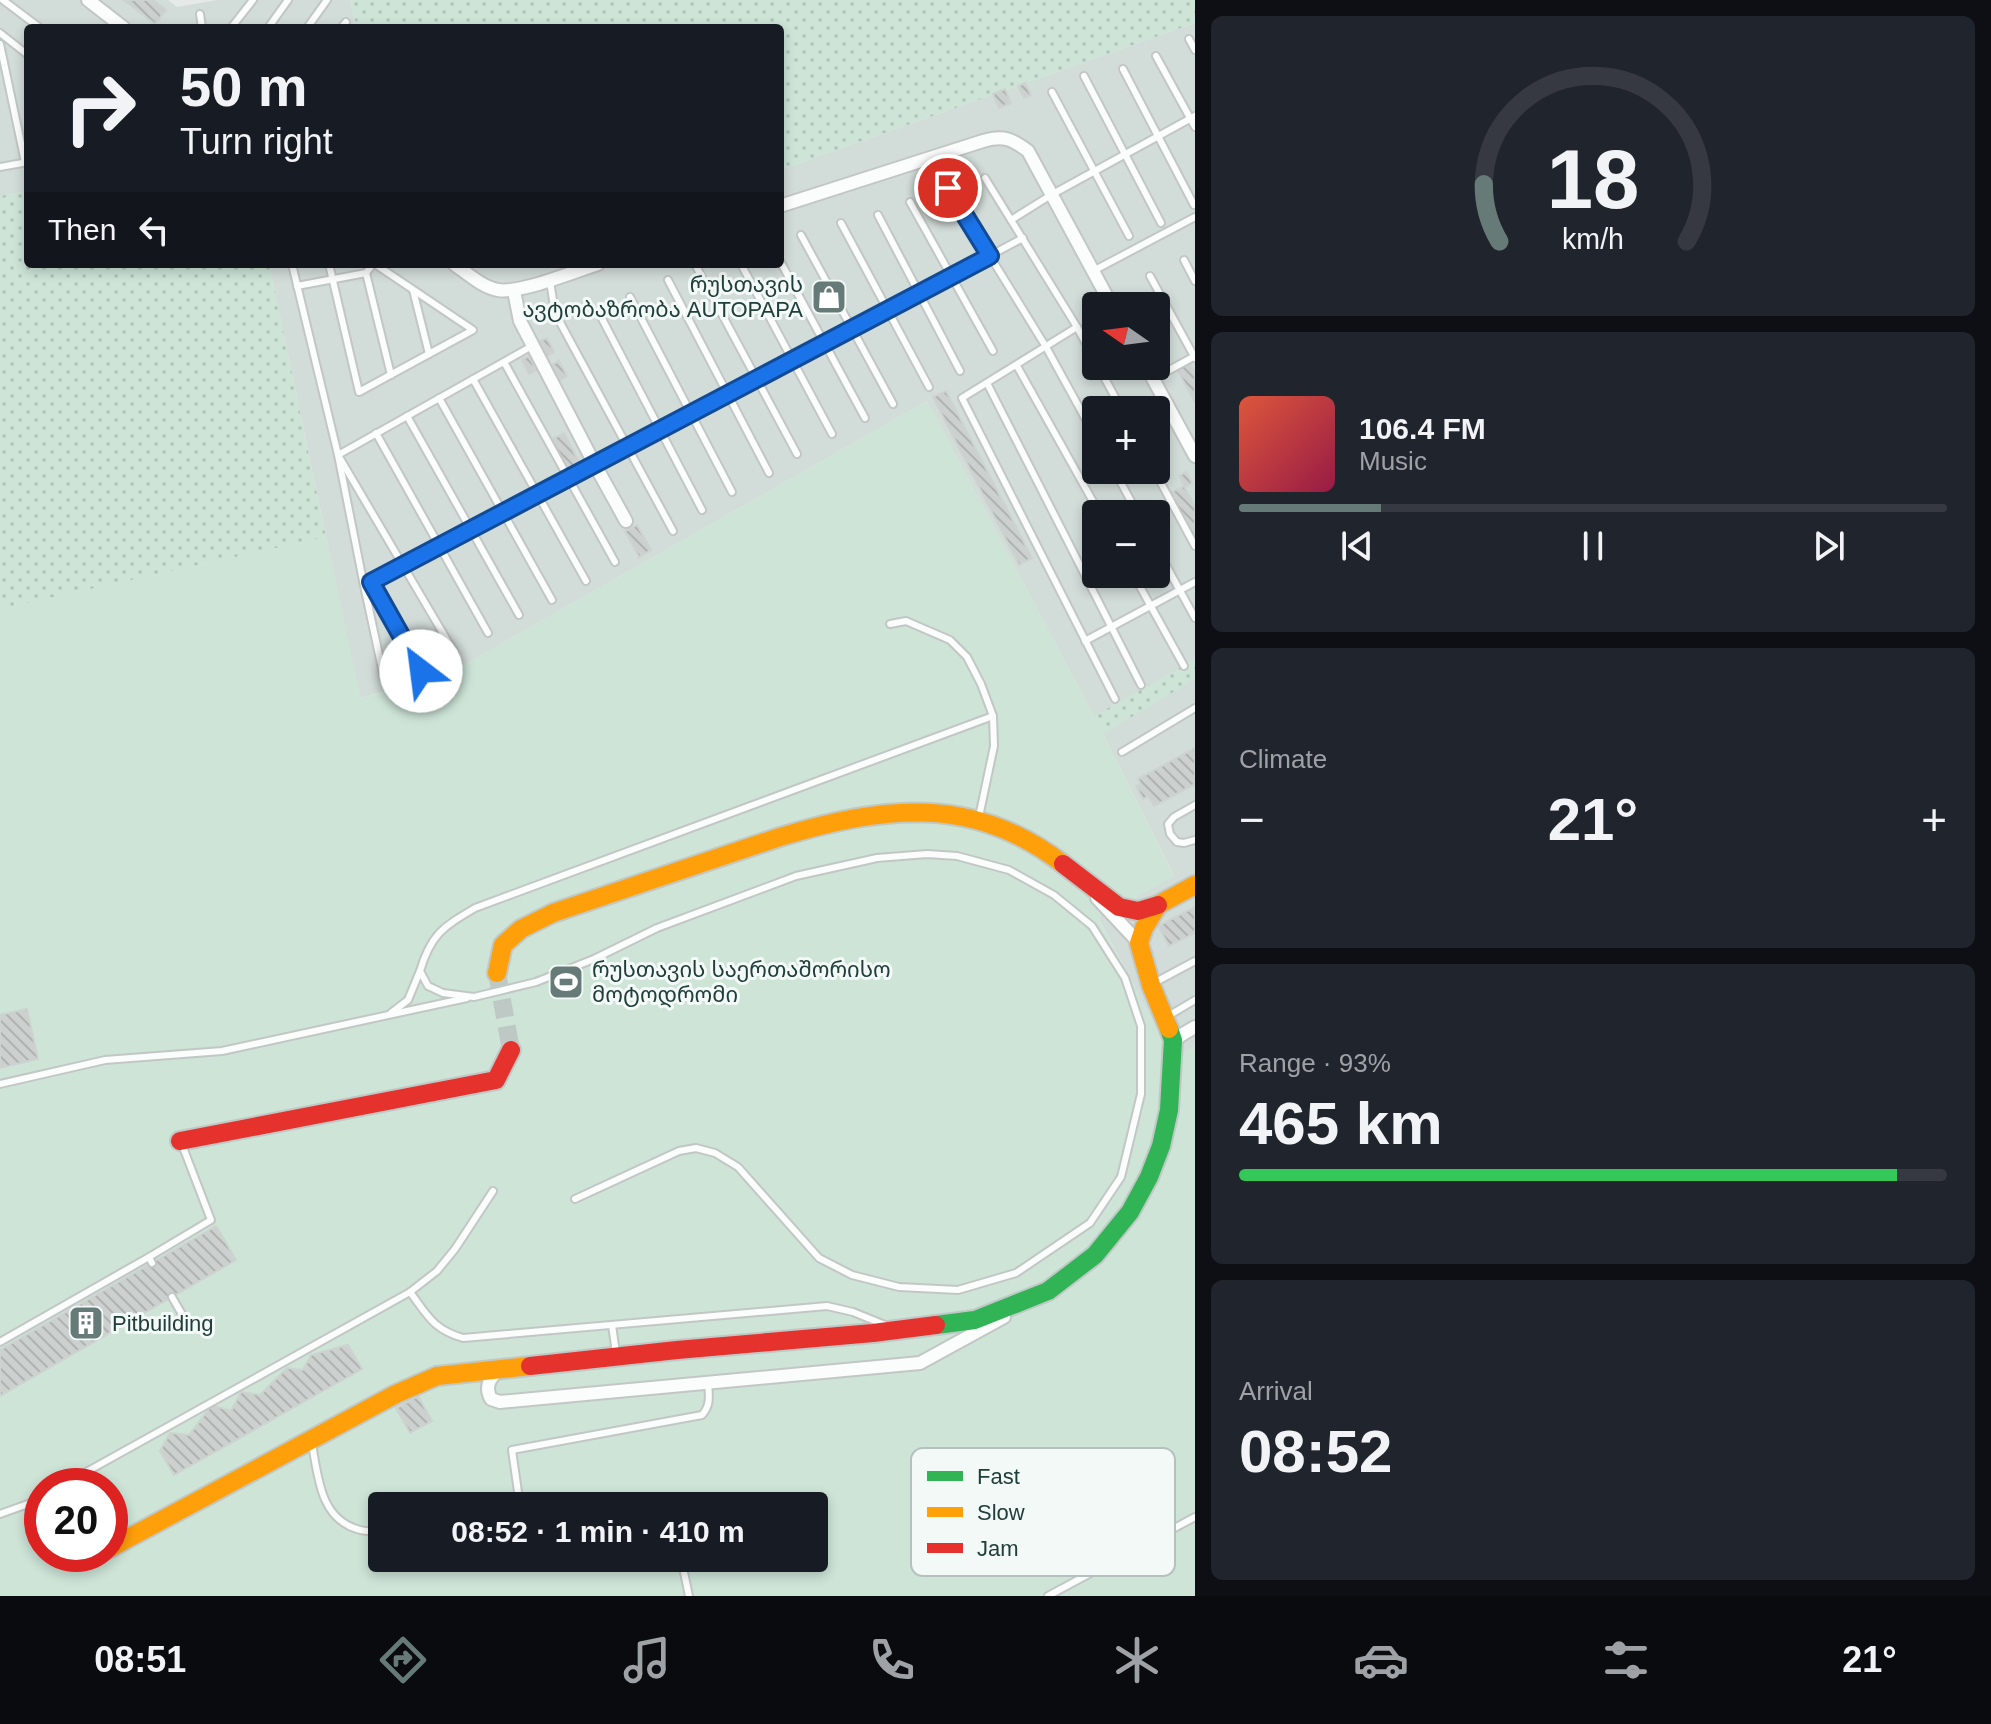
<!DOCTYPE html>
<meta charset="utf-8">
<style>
:root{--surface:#171b24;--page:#20242c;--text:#f1f3f6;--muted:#9ea1a6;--line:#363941;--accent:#667b77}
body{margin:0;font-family:Helvetica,"Noto Sans Georgian",sans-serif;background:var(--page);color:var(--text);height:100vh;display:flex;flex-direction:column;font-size:30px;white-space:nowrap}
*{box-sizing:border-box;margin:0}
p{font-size:26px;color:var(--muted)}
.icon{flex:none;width:44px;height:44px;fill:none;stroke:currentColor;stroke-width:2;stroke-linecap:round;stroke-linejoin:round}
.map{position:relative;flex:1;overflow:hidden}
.sheet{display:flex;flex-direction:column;gap:16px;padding:16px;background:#0d0f14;width:796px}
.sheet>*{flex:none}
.banner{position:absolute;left:24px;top:24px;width:760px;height:244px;border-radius:8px;box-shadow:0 4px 12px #0003;background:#171b24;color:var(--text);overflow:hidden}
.needle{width:52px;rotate:284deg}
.tools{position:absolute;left:1082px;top:292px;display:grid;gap:16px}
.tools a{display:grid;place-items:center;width:88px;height:88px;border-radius:8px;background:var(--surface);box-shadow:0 4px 12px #0003;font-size:40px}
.speed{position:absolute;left:24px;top:1468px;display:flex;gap:16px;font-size:40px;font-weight:700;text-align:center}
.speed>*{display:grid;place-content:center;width:104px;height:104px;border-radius:50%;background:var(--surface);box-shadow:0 4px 12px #0003;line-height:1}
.speed .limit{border:12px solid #d22;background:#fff;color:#111}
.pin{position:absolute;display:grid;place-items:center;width:68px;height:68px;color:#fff;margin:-34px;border:4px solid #fff;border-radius:50%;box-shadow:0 2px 8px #0007}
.me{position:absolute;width:88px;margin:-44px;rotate:330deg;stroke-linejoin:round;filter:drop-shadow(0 0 6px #0008)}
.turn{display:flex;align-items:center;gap:28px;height:168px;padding:0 24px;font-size:36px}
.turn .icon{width:104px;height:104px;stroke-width:2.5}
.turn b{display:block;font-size:56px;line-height:68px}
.then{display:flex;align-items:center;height:76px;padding:0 24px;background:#0003;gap:16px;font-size:30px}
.big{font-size:60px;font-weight:700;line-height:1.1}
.sheet .tile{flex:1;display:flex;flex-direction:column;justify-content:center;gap:12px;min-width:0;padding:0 28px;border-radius:12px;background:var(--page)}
.sheet .dial{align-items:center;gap:0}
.dial svg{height:208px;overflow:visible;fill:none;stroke:var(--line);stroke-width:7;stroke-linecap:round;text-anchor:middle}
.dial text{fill:var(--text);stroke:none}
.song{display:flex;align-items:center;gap:24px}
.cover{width:96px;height:96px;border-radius:12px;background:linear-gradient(135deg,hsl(10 70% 55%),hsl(340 70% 35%))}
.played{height:8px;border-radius:4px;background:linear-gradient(90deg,var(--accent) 20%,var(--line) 20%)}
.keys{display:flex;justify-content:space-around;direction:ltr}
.heat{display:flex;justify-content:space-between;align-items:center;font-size:44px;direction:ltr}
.charge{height:12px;border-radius:6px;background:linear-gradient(90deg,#34c759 93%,var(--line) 0)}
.trip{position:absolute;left:368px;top:1492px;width:460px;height:80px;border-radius:8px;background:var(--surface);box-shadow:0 4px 12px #0003;font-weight:700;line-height:80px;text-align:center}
.menu{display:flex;height:128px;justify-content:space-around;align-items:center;background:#090b0e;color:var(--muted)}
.menu .icon{width:56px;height:56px}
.menu .current{color:var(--accent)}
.menu b{font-size:36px;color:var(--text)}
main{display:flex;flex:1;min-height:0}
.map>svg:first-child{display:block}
</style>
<main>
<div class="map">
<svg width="1195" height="1596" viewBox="0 0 1195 1596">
<defs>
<pattern id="grass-dots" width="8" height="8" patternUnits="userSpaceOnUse" patternTransform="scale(2)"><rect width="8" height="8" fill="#cde4d7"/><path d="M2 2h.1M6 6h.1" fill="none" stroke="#b0c5b9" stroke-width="1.8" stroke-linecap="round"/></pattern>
<pattern id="building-back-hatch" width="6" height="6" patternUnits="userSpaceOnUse" patternTransform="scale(2)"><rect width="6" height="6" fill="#ccd1d0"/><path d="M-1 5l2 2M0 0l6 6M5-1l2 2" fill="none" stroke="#afb4b3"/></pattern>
</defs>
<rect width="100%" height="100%" fill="#e5eae8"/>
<!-- built -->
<g fill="#d2dcd9" fill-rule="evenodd">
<path d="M0 0H168L177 7 217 0H350L357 28H28V191L0 196Z"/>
<path d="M1195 23V1046L1172 1058 1098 917 1174 876 1094 716 927 401 441 678 360 698 269 264H780V170ZM1096 306H1156V366H1096ZM1096 410H1156V470H1096ZM1096 514H1156V574H1096Z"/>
</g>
<!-- grass -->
<g fill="url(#grass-dots)">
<path d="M350 0H1195V23L780 170V28H357Z"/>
<path d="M28 191V264H269L326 537 0 609V196Z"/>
<path d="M1195 659V679L1103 734 1094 716Z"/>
</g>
<!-- pitch -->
<path fill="#cde4d7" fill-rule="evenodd" d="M927 401 1094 716 1174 877 1098 918 1172 1057 1195 1046V1596H0V609L326 537 361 698 441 678ZM42 1486H110V1554H42ZM382 1506H814V1558H382Z"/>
<!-- building -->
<g fill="url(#building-back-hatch)" stroke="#cdd3d1" stroke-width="2">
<path d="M124 0H153L166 10 155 24Z"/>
<path d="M1025 83 1031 95 1024 98 1018 86Z"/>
<path d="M1005 89 1011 103 999 108 993 94Z"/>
<path d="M547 338 554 352 547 356 540 341Z"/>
<path d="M529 356 536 370 529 374 522 360Z"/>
<path d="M559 361 567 376 560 380 552 365Z"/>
<path d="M1189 361 1195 373V402L1176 368Z"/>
<path d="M946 391 1032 558 1019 565 933 397Z"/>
<path d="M564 433 582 468 570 474 552 439Z"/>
<path d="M1186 472 1192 483 1185 487 1179 476Z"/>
<path d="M1184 486 1195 507V543L1169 493Z"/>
<path d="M637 525 651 550 639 557 625 531Z"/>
<path d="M1195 748V784L1154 806 1148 796 1143 799 1136 786 1141 784 1138 779Z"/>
<path d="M1195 907V933L1169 946 1158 926Z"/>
<path d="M27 1009 38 1059 0 1068V1015Z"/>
<path d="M216 1226 236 1260 0 1396V1350Z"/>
<path d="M348 1345 362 1369 174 1475 160 1451 170 1433 189 1435 212 1405 231 1411 241 1392 260 1395 287 1368 303 1370 311 1355Z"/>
<path d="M418 1396 432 1421 410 1433 396 1408Z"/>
</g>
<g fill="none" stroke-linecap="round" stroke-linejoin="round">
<!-- secondary-tunnel -->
<path stroke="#bec8c5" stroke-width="18" stroke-dasharray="18 9" stroke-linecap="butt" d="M497 973 511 1050"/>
<defs>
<g id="lane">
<path d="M3 0 40 28"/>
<path d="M200 14 202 28"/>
<path d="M231 28 253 0"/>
<path d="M268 28 288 0"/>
<path d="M307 28 327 0"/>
<path d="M341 28 346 22"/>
<path d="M0 33 28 55"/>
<path d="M1189 39 1195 50"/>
<path d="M0 44 25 162"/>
<path d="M1156 56 1195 127"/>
<path d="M1123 69 1194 205"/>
<path d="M1084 76 1161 223"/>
<path d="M1052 92 1129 236"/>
<path d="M0 167 28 162"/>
<path d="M985 178 1011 220"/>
<path d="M948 188 1046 347 1096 438"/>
<path d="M910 202 993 351"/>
<path d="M878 215 960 371"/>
<path d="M841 223 929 387"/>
<path d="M801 235 893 404"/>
<path d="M1184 260 1195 281"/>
<path d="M780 261 865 418"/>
<path d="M292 264 338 455 363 581 367 583 628 448 1023 238"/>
<path d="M329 264 359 392 473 330 375 264"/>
<path d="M741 264 832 434"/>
<path d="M696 266 797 454"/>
<path d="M1093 271 1195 217"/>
<path d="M366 273 391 375"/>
<path d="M1150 276 1195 358"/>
<path d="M668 280 769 473"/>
<path d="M550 281 555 313 673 531"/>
<path d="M297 286 366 273 373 264"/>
<path d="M413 290 429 354"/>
<path d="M630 297 732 492"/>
<path d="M599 313 702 510"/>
<path d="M1077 327 1096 362"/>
<path d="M504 362 615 562"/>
<path d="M1017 366 1100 514"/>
<path d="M1098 366 1122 410"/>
<path d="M473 379 586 581"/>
<path d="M1153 379 1195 356"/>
<path d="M987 383 1141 685"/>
<path d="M439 398 552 600"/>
<path d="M407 416 519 615"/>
<path d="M376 433 488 633"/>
<path d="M1114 470 1138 514"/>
<path d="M1154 470 1195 546"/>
<path d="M1156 547 1195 618"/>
<path d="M1133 574 1184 666"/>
<path d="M363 581 384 678"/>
<path d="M371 582 421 671"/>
<path d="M890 624 906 621 950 640 967 657 981 684 993 716 994 746 979 817"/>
<path d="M1085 641 1195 582"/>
<path d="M454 652 338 455 532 346"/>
<path d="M1115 699 962 398 1077 327 1011 220 1051 195 1195 116"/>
<path d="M1122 752 1195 708"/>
<path d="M1195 805 1174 817 1168 824 1170 834 1177 842 1184 843 1195 840"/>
<path d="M1152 984 1195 961"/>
<path d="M391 1013 408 1000 420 971"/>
<path d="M1168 1016 1195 1000"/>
<path d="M0 1084 105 1060 222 1051 467 998"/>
<path d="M575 1199 679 1151 696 1148 715 1153 738 1167 819 1258 852 1275 899 1287 958 1290 1016 1273 1090 1223 1121 1177 1141 1094V1026L1125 978 1092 926 1054 895 1009 870 957 856 927 854 877 858 796 876 657 928 594 959 536 982 474 997 443 993 428 986 420 971C431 934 443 927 475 908L993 716"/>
<path d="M152 1263 149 1257 211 1220 181 1142"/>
<path d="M410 1292C428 1316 433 1329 463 1338L827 1306 853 1312 885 1325"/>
<path d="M172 1297 187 1323"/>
<path d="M612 1325 616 1353"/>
<path d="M0 1342 149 1257"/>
<path d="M312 1444C318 1476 320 1518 357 1529 364 1532 374 1531 382 1532"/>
<path d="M61 1486 410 1292 437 1271 455 1249 493 1191"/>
<path d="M520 1506 512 1450 702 1415C711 1405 709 1396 708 1383"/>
<path d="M0 1514 28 1504 42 1497"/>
<path d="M681 1558 689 1596"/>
<path d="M1048 1596 1195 1517"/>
</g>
<g id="street">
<path d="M88 0 124 28"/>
<path d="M780 206 983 141C1004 135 1012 139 1028 151L1112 306"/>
<path d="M454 264C467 273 482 287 498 290 520 294 575 271 598 264"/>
<path d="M514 291 520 321 595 465 626 521"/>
<path d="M1146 366 1195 456"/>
<path d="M1097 898 1139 943"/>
<path d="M1173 1040 1195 1027"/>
<path d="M501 1369C490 1377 484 1386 491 1399L500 1402 920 1363 1004 1317"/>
<path d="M86 1561 99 1554"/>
</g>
<path id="fast" d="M936 1325 975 1320 1048 1291 1095 1255 1130 1212 1149 1177 1161 1146 1169 1110 1173 1040 1169 1029"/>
<g id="slow">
<path d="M497 973 503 945 521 929 553 913 780 837C882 806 973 794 1063 864"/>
<path d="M1169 1029 1151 985 1139 943 1144 928 1158 905 1195 885"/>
<path d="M110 1548 396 1394 437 1376 530 1366"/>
</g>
<g id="jam">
<path d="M1063 864 1119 907 1138 911 1158 905"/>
<path d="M180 1141 496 1080 511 1050"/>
<path d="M530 1366 677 1350 873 1333 936 1325"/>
</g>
</defs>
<!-- lane casing -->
<use href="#lane" stroke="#c2c7c5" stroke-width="10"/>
<!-- street casing -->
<use href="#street" stroke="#c2c7c5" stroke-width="16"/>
<!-- fast casing -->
<use href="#fast" stroke="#c0c8c6" stroke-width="22"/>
<!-- slow casing -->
<use href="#slow" stroke="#c0c8c6" stroke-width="22"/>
<!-- jam casing -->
<use href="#jam" stroke="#c0c8c6" stroke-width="22"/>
<!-- lane -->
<use href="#lane" stroke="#fbfcfc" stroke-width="6"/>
<!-- street -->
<use href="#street" stroke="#fbfcfc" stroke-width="12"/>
<!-- fast -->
<use href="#fast" stroke="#30b455" stroke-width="18"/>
<!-- slow -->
<use href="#slow" stroke="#ff9f0a" stroke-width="18"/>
<!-- jam -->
<use href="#jam" stroke="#e5322d" stroke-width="18"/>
</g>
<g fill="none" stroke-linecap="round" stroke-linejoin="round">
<defs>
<path id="route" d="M421 671 371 582 990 256 948 188"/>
</defs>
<!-- route casing -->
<use href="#route" stroke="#114b97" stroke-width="20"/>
<!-- route -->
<use href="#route" stroke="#1a73e8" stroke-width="14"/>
</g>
<!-- icons -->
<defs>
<symbol id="shop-square" viewBox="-11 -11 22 22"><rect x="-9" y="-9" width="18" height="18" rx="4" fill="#667b77" stroke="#f3f9f7"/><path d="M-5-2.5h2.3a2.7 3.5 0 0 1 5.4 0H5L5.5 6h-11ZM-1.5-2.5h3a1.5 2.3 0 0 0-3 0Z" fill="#fff"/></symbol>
<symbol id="stadium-square" viewBox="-11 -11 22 22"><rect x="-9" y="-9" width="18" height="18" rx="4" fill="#667b77" stroke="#f3f9f7"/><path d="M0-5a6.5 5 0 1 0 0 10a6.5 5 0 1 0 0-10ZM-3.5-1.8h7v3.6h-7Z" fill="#fff"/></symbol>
<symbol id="building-square" viewBox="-11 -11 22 22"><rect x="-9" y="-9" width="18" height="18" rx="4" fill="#667b77" stroke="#f3f9f7"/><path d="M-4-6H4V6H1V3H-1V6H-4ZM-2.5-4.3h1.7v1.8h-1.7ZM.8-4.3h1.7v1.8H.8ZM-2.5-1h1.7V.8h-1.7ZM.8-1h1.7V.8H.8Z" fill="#fff"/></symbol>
</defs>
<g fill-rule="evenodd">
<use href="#shop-square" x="809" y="277" width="40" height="40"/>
<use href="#stadium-square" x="546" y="962" width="40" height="40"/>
<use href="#building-square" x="66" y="1303" width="40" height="40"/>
</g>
<g text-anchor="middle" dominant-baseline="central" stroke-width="6" stroke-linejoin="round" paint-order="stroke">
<!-- poi labels -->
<g font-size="22" fill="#213f3a" stroke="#f3f9f7" text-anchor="start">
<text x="803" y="284" text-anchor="end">რუსთავის<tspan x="803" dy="25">ავტობაზრობა AUTOPAPA</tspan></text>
<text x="592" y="969">რუსთავის საერთაშორისო<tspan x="592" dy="25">მოტოდრომი</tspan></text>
<text x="112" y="1323">Pitbuilding</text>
</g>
</g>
<!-- legend -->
<rect x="911" y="1448" width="264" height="128" rx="12" fill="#f3f9f7" stroke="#b4c1be" stroke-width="2"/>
<rect x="927" y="1471" width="36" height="10" fill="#30b455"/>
<rect x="927" y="1507" width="36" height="10" fill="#ff9f0a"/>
<rect x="927" y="1543" width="36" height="10" fill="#e5322d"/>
<g font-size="22" fill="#213f3a">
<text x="977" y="1484">Fast</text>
<text x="977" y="1520">Slow</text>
<text x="977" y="1556">Jam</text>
</g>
</svg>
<div class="tools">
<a><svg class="needle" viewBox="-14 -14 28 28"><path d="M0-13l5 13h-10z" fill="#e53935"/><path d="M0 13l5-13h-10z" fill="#9ea1a6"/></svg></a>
<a>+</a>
<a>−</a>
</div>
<div class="speed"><div class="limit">20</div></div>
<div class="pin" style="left:948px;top:188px;background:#d93025"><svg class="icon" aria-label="arrive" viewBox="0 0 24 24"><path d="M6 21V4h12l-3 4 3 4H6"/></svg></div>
<svg class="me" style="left:421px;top:671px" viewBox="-20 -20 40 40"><circle r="19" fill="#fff"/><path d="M0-13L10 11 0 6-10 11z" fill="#1a73e8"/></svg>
<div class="trip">08:52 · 1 min · 410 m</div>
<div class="banner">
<div class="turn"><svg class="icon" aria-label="right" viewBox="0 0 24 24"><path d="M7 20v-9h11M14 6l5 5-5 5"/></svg><div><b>50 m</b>Turn right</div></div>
<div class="then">Then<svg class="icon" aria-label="left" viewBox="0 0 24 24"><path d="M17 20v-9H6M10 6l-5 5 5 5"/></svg></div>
</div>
</div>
<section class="sheet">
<div class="tile dial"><svg viewBox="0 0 100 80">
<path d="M14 69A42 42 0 1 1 86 69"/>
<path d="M14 69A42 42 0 0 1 8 47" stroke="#667b77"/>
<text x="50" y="56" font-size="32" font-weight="700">18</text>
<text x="50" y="72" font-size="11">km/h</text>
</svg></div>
<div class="tile">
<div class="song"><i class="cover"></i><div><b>106.4 FM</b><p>Music</p></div></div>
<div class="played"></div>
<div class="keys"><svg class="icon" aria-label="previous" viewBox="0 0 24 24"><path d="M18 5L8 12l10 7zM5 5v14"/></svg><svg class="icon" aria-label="pause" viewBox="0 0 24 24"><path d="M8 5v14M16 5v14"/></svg><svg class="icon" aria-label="next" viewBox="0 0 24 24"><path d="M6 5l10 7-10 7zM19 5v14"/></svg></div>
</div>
<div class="tile"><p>Climate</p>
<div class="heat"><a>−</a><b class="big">21°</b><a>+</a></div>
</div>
<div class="tile"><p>Range · 93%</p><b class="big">465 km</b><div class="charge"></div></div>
<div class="tile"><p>Arrival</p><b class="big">08:52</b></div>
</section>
</main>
<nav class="menu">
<b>08:51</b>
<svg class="icon current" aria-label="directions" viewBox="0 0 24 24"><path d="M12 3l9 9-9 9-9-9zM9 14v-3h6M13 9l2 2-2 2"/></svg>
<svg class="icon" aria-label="music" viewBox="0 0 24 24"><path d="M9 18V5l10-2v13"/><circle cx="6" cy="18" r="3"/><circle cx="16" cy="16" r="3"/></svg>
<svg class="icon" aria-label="phone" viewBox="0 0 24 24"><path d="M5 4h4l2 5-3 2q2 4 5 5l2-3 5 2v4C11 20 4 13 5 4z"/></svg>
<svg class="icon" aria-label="climate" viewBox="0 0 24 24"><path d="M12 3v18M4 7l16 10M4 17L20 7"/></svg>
<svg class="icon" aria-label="car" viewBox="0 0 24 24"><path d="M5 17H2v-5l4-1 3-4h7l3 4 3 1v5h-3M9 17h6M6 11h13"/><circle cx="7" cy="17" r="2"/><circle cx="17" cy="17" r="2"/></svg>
<svg class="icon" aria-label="filters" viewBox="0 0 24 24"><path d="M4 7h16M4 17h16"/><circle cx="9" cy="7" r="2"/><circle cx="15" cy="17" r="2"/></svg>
<b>21°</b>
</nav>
